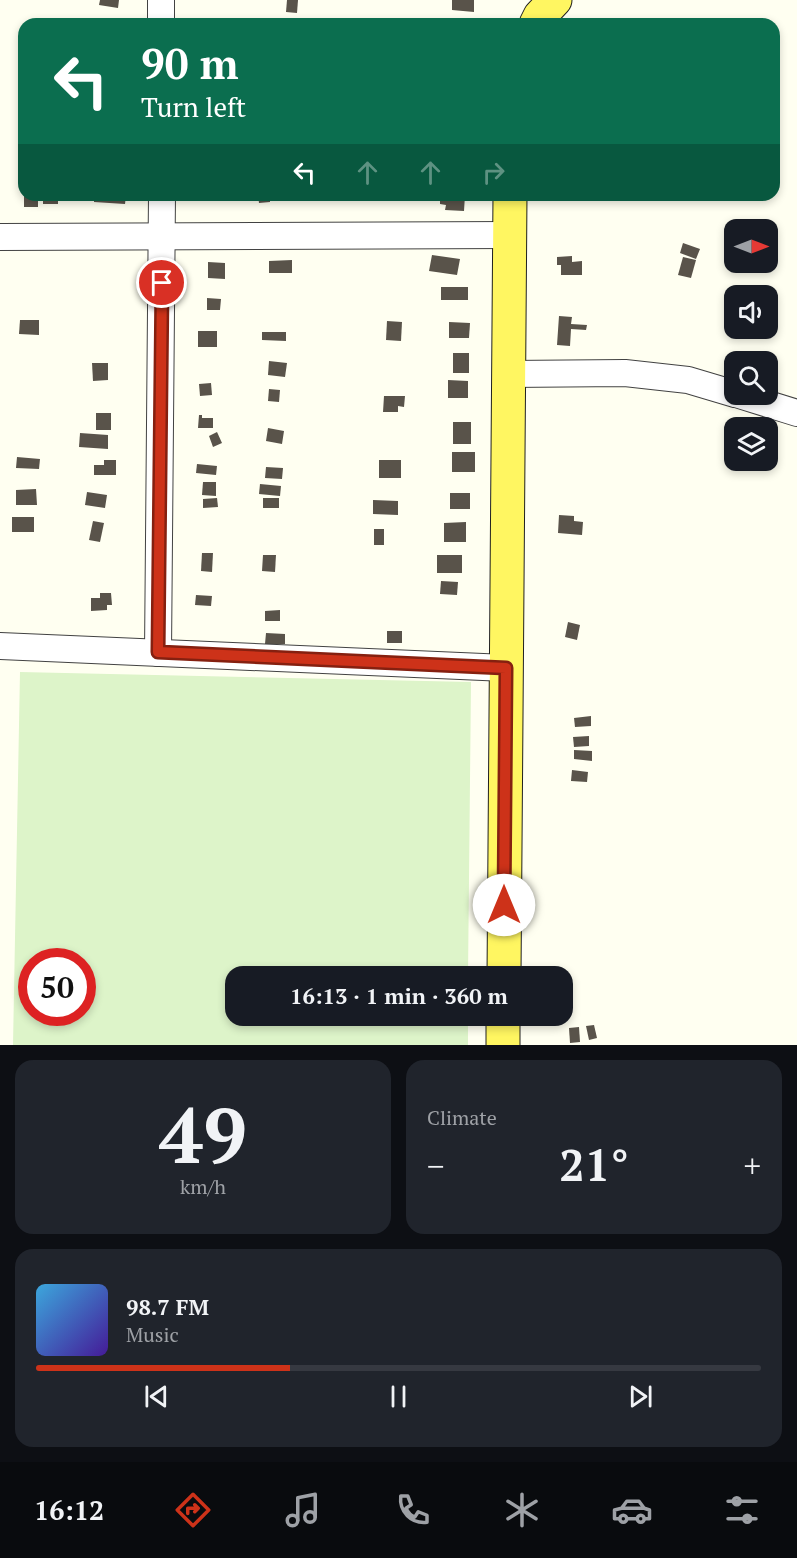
<!DOCTYPE html>
<meta charset="utf-8">
<style>
:root{--surface:#171b24;--page:#20242c;--text:#f1f3f6;--muted:#9ea1a6;--line:#363941;--accent:#cd3219}
body{margin:0;font-family:"PT Serif",serif;background:var(--page);color:var(--text);height:100vh;display:flex;flex-direction:column;font-size:22px;white-space:nowrap}
*{box-sizing:border-box;margin:0}
p{font-size:20px;color:var(--muted)}
.icon{flex:none;width:33px;height:33px;fill:none;stroke:currentColor;stroke-width:2;stroke-linecap:round;stroke-linejoin:round}
.map{position:relative;height:1045px;overflow:hidden}
.panel{display:flex;flex-direction:column;gap:15px;padding:15px;background:#0d0f14;flex:1}
.panel>*{flex:none}
.banner{position:absolute;left:18px;top:18px;width:762px;height:183px;border-radius:18px;box-shadow:0 3px 9px #0003;background:#0b6e4f;color:#fff;overflow:hidden}
.needle{width:39px;rotate:90deg}
.controls{position:absolute;left:724px;top:219px;display:grid;gap:12px}
.controls a{display:grid;place-items:center;width:54px;height:54px;border-radius:12px;background:var(--surface);box-shadow:0 3px 9px #0003;font-size:30px}
.speed{position:absolute;left:18px;top:948px;display:flex;gap:12px;font-size:30px;font-weight:700;text-align:center}
.speed>*{display:grid;place-content:center;width:78px;height:78px;border-radius:50%;background:var(--surface);box-shadow:0 3px 9px #0003;line-height:1}
.speed .limit{border:9px solid #d22;background:#fff;color:#111}
.pin{position:absolute;display:grid;place-items:center;width:51px;height:51px;color:#fff;margin:-26px;border:3px solid #fff;border-radius:50%;box-shadow:0 2px 6px #0007}
.me{position:absolute;width:66px;margin:-33px;rotate:0deg;stroke-linejoin:round;filter:drop-shadow(0 0 4px #0008)}
.turn{display:flex;align-items:center;gap:21px;height:126px;padding:0 24px;font-size:27px}
.turn .icon{width:78px;height:78px;stroke-width:2.5}
.turn b{display:block;font-size:42px;line-height:51px}
.lanes{display:flex;align-items:center;height:57px;padding:0 24px;background:#0003;justify-content:center;gap:30px;direction:ltr}
.lanes .off{opacity:.35}
.big{font-size:45px;font-weight:700;line-height:1.1}
.panel .widget{flex:1;display:flex;flex-direction:column;justify-content:center;gap:9px;min-width:0;padding:0 21px;border-radius:18px;background:var(--page)}
.panel .dial{align-items:center;gap:0}
.dial b{font-size:78px;line-height:1}
.song{display:flex;align-items:center;gap:18px}
.cover{width:72px;height:72px;border-radius:9px;background:linear-gradient(135deg,hsl(200 70% 55%),hsl(260 70% 35%))}
.played{height:6px;border-radius:3px;background:linear-gradient(90deg,var(--accent) 35%,var(--line) 35%)}
.keys{display:flex;justify-content:space-around;direction:ltr}
.heat{display:flex;justify-content:space-between;align-items:center;font-size:33px;direction:ltr}
.panel .tiles{flex:1;display:grid;gap:15px;grid-template-columns:1fr 1fr}
.widget:last-child{grid-column:span 2}
.trip{position:absolute;left:225px;top:966px;width:348px;height:60px;border-radius:18px;background:var(--surface);box-shadow:0 3px 9px #0003;font-weight:700;line-height:60px;text-align:center}
.menu{display:flex;height:96px;justify-content:space-around;align-items:center;background:#090b0e;color:var(--muted)}
.menu .icon{width:42px;height:42px}
.menu .active{color:var(--accent)}
.menu b{font-size:27px;color:var(--text)}
.map>svg:first-child{display:block}
</style>
<div class="map">
<svg width="797" height="1045" viewBox="0 0 797 1045">
<rect width="100%" height="100%" fill="#fffff1"/>
<!-- pitch -->
<path fill="#ddf4c9" fill-rule="evenodd" d="M20 672 471 682 468 976H236V1016H468V1045H13ZM32 962H82V1012H32Z"/>
<!-- building -->
<g fill="#59534a">
<path d="M100 0H119L118 8 99 5Z"/>
<path d="M287 0H298L297 13 286 12Z"/>
<path d="M452 0H474V12L452 10Z"/>
<path d="M276 19 297 20V24H276Z"/>
<rect x="24" y="195" width="14" height="12"/>
<rect x="43" y="195" width="15" height="9"/>
<path d="M94 195H126L125 204 94 202Z"/>
<path d="M258 195H270V202L259 203Z"/>
<path d="M447 195H465L464 211 445 210 446 205 440 204V196L447 197Z"/>
<path d="M683 243 700 249 696 259 680 253Z"/>
<path d="M432 255 460 259 457 275 429 271Z"/>
<path d="M572 256V262L582 261V275H561V265H557V257Z"/>
<path d="M683 257 696 260 691 278 678 275Z"/>
<path d="M292 260V273H269V261Z"/>
<path d="M208 262 225 263V279L208 278Z"/>
<rect x="441" y="287" width="27" height="13"/>
<path d="M207 298 221 299 220 310H207Z"/>
<path d="M559 316 572 317 571 324 587 325 586 330 571 329 570 346 557 345Z"/>
<path d="M20 320H39V335L19 334Z"/>
<path d="M387 321 402 322 401 341 386 340Z"/>
<path d="M449 322 470 323 469 338H449Z"/>
<rect x="198" y="331" width="19" height="16"/>
<path d="M262 332H286V341L262 340Z"/>
<rect x="453" y="353" width="16" height="20"/>
<path d="M269 361 287 363 285 377 268 375Z"/>
<path d="M92 363H108V380L93 381Z"/>
<path d="M448 380 468 381V398H448Z"/>
<path d="M211 383 212 395 200 396 199 384Z"/>
<path d="M269 389 280 390 279 402 268 401Z"/>
<path d="M384 396H405L404 407 398 406V412H383Z"/>
<rect x="96" y="413" width="15" height="17"/>
<path d="M199 415H202V418H213V428H198Z"/>
<rect x="453" y="422" width="18" height="22"/>
<path d="M268 428 284 431 282 444 266 441Z"/>
<path d="M217 432 222 443 213 447 209 436Z"/>
<path d="M80 433 108 435V449L79 447Z"/>
<rect x="452" y="452" width="23" height="20"/>
<path d="M17 457 40 459 39 469 16 468Z"/>
<path d="M104 460H116V475H94V465H104Z"/>
<rect x="379" y="460" width="22" height="18"/>
<path d="M197 464 217 466 216 475 196 473Z"/>
<path d="M266 467 283 468 282 479 265 478Z"/>
<path d="M203 482H216V496L202 495Z"/>
<path d="M260 484 281 486 280 496 259 494Z"/>
<path d="M36 489 37 505H16V490Z"/>
<path d="M87 492 107 495 105 508 85 505Z"/>
<rect x="450" y="493" width="20" height="16"/>
<path d="M217 498 218 507 203 508V499Z"/>
<rect x="263" y="498" width="16" height="10"/>
<path d="M373 500 398 501V515L373 514Z"/>
<path d="M559 515 574 516V521L583 522 582 535 558 533Z"/>
<rect x="12" y="517" width="22" height="15"/>
<path d="M93 521 104 523 100 542 89 540Z"/>
<path d="M466 522V542H444V523Z"/>
<rect x="374" y="529" width="10" height="16"/>
<path d="M202 553H213L212 572 201 571Z"/>
<path d="M263 555H276L275 572 262 571Z"/>
<rect x="437" y="555" width="25" height="18"/>
<path d="M441 581 458 582 457 595 440 594Z"/>
<path d="M100 593H111L112 605H107V610L91 611V598H100Z"/>
<path d="M196 595 212 596 211 606 195 605Z"/>
<path d="M280 610V621H265V611Z"/>
<path d="M568 622 580 625 577 640 565 637Z"/>
<rect x="387" y="631" width="15" height="12"/>
<path d="M266 633 285 634V644H265Z"/>
<path d="M591 716V726L575 727 574 718Z"/>
<path d="M589 736V746L574 747 573 737Z"/>
<path d="M574 750 592 751V761L574 759Z"/>
<path d="M572 770 588 772 587 782 571 781Z"/>
<path d="M562 1008H566V1022H549V1016H562Z"/>
<path d="M594 1025 597 1038 589 1040 586 1026Z"/>
<path d="M579 1027 580 1042 570 1043 569 1028Z"/>
</g>
<g fill="none" stroke-linecap="round" stroke-linejoin="round">
<defs>
<g id="minor">
<path d="M161 0V24"/>
<path d="M0 237 509 235"/>
<path d="M508 374 625 373 688 380 735 394"/>
<path d="M736 394 797 413"/>
<path d="M0 646 506 668"/>
<path d="M158 653 162 195"/>
</g>
<g id="major">
<path d="M536 24 540 16 555 0"/>
<path d="M504 976 510 195"/>
<path d="M503 1045V1016"/>
</g>
</defs>
<!-- minor casing -->
<use href="#minor" stroke="#424242" stroke-width="28"/>
<!-- major casing -->
<use href="#major" stroke="#202020" stroke-width="35"/>
<!-- minor -->
<use href="#minor" stroke="#fff" stroke-width="26"/>
<!-- major -->
<use href="#major" stroke="#fff661" stroke-width="33"/>
</g>
<g fill="none" stroke-linecap="round" stroke-linejoin="round">
<defs>
<path id="route" d="M162 283 158 652 506 668 504 905"/>
</defs>
<!-- route casing -->
<use href="#route" stroke="#852010" stroke-width="15"/>
<!-- route -->
<use href="#route" stroke="#cd3219" stroke-width="10"/>
</g>
</svg>
<div class="controls">
<a><svg class="needle" viewBox="-14 -14 28 28"><path d="M0-13l5 13h-10z" fill="#e53935"/><path d="M0 13l5-13h-10z" fill="#9ea1a6"/></svg></a>
<a><svg class="icon" aria-label="sound" viewBox="0 0 24 24"><path d="M4 9h4l5-4v14l-5-4H4zM17 9q2 3 0 6"/></svg></a>
<a><svg class="icon" aria-label="search" viewBox="0 0 24 24"><circle cx="10" cy="10" r="6"/><path d="M15 15l6 6"/></svg></a>
<a><svg class="icon" aria-label="layers" viewBox="0 0 24 24"><path d="M12 4l9 5-9 5-9-5zM3 14l9 5 9-5"/></svg></a>
</div>
<div class="speed"><div class="limit">50</div></div>
<div class="pin" style="left:162px;top:283px;background:#d93025"><svg class="icon" aria-label="arrive" viewBox="0 0 24 24"><path d="M6 21V4h12l-3 4 3 4H6"/></svg></div>
<svg class="me" style="left:504px;top:905px" viewBox="-20 -20 40 40"><circle r="19" fill="#fff"/><path d="M0-13L10 11 0 6-10 11z" fill="#cd3219"/></svg>
<div class="trip">16:13 · 1 min · 360 m</div>
<div class="banner">
<div class="turn"><svg class="icon" aria-label="left" viewBox="0 0 24 24"><path d="M17 20v-9H6M10 6l-5 5 5 5"/></svg><div><b>90 m</b>Turn left</div></div>
<div class="lanes"><svg class="icon" aria-label="left" viewBox="0 0 24 24"><path d="M17 20v-9H6M10 6l-5 5 5 5"/></svg><svg class="icon off" aria-label="ahead" viewBox="0 0 24 24"><path d="M12 20V5M6 11l6-6 6 6"/></svg><svg class="icon off" aria-label="ahead" viewBox="0 0 24 24"><path d="M12 20V5M6 11l6-6 6 6"/></svg><svg class="icon off" aria-label="right" viewBox="0 0 24 24"><path d="M7 20v-9h11M14 6l5 5-5 5"/></svg></div>
</div>
</div>
<section class="panel">
<div class="tiles">
<div class="widget dial"><b>49</b><p>km/h</p></div>
<div class="widget"><p>Climate</p>
<div class="heat"><a>−</a><b class="big">21°</b><a>+</a></div>
</div>
<div class="widget">
<div class="song"><i class="cover"></i><div><b>98.7 FM</b><p>Music</p></div></div>
<div class="played"></div>
<div class="keys"><svg class="icon" aria-label="previous" viewBox="0 0 24 24"><path d="M18 5L8 12l10 7zM5 5v14"/></svg><svg class="icon" aria-label="pause" viewBox="0 0 24 24"><path d="M8 5v14M16 5v14"/></svg><svg class="icon" aria-label="next" viewBox="0 0 24 24"><path d="M6 5l10 7-10 7zM19 5v14"/></svg></div>
</div>
</div>
</section>
<nav class="menu">
<b>16:12</b>
<svg class="icon active" aria-label="directions" viewBox="0 0 24 24"><path d="M12 3l9 9-9 9-9-9zM9 14v-3h6M13 9l2 2-2 2"/></svg>
<svg class="icon" aria-label="music" viewBox="0 0 24 24"><path d="M9 18V5l10-2v13"/><circle cx="6" cy="18" r="3"/><circle cx="16" cy="16" r="3"/></svg>
<svg class="icon" aria-label="phone" viewBox="0 0 24 24"><path d="M5 4h4l2 5-3 2q2 4 5 5l2-3 5 2v4C11 20 4 13 5 4z"/></svg>
<svg class="icon" aria-label="climate" viewBox="0 0 24 24"><path d="M12 3v18M4 7l16 10M4 17L20 7"/></svg>
<svg class="icon" aria-label="car" viewBox="0 0 24 24"><path d="M5 17H2v-5l4-1 3-4h7l3 4 3 1v5h-3M9 17h6M6 11h13"/><circle cx="7" cy="17" r="2"/><circle cx="17" cy="17" r="2"/></svg>
<svg class="icon" aria-label="filters" viewBox="0 0 24 24"><path d="M4 7h16M4 17h16"/><circle cx="9" cy="7" r="2"/><circle cx="15" cy="17" r="2"/></svg>
</nav>
